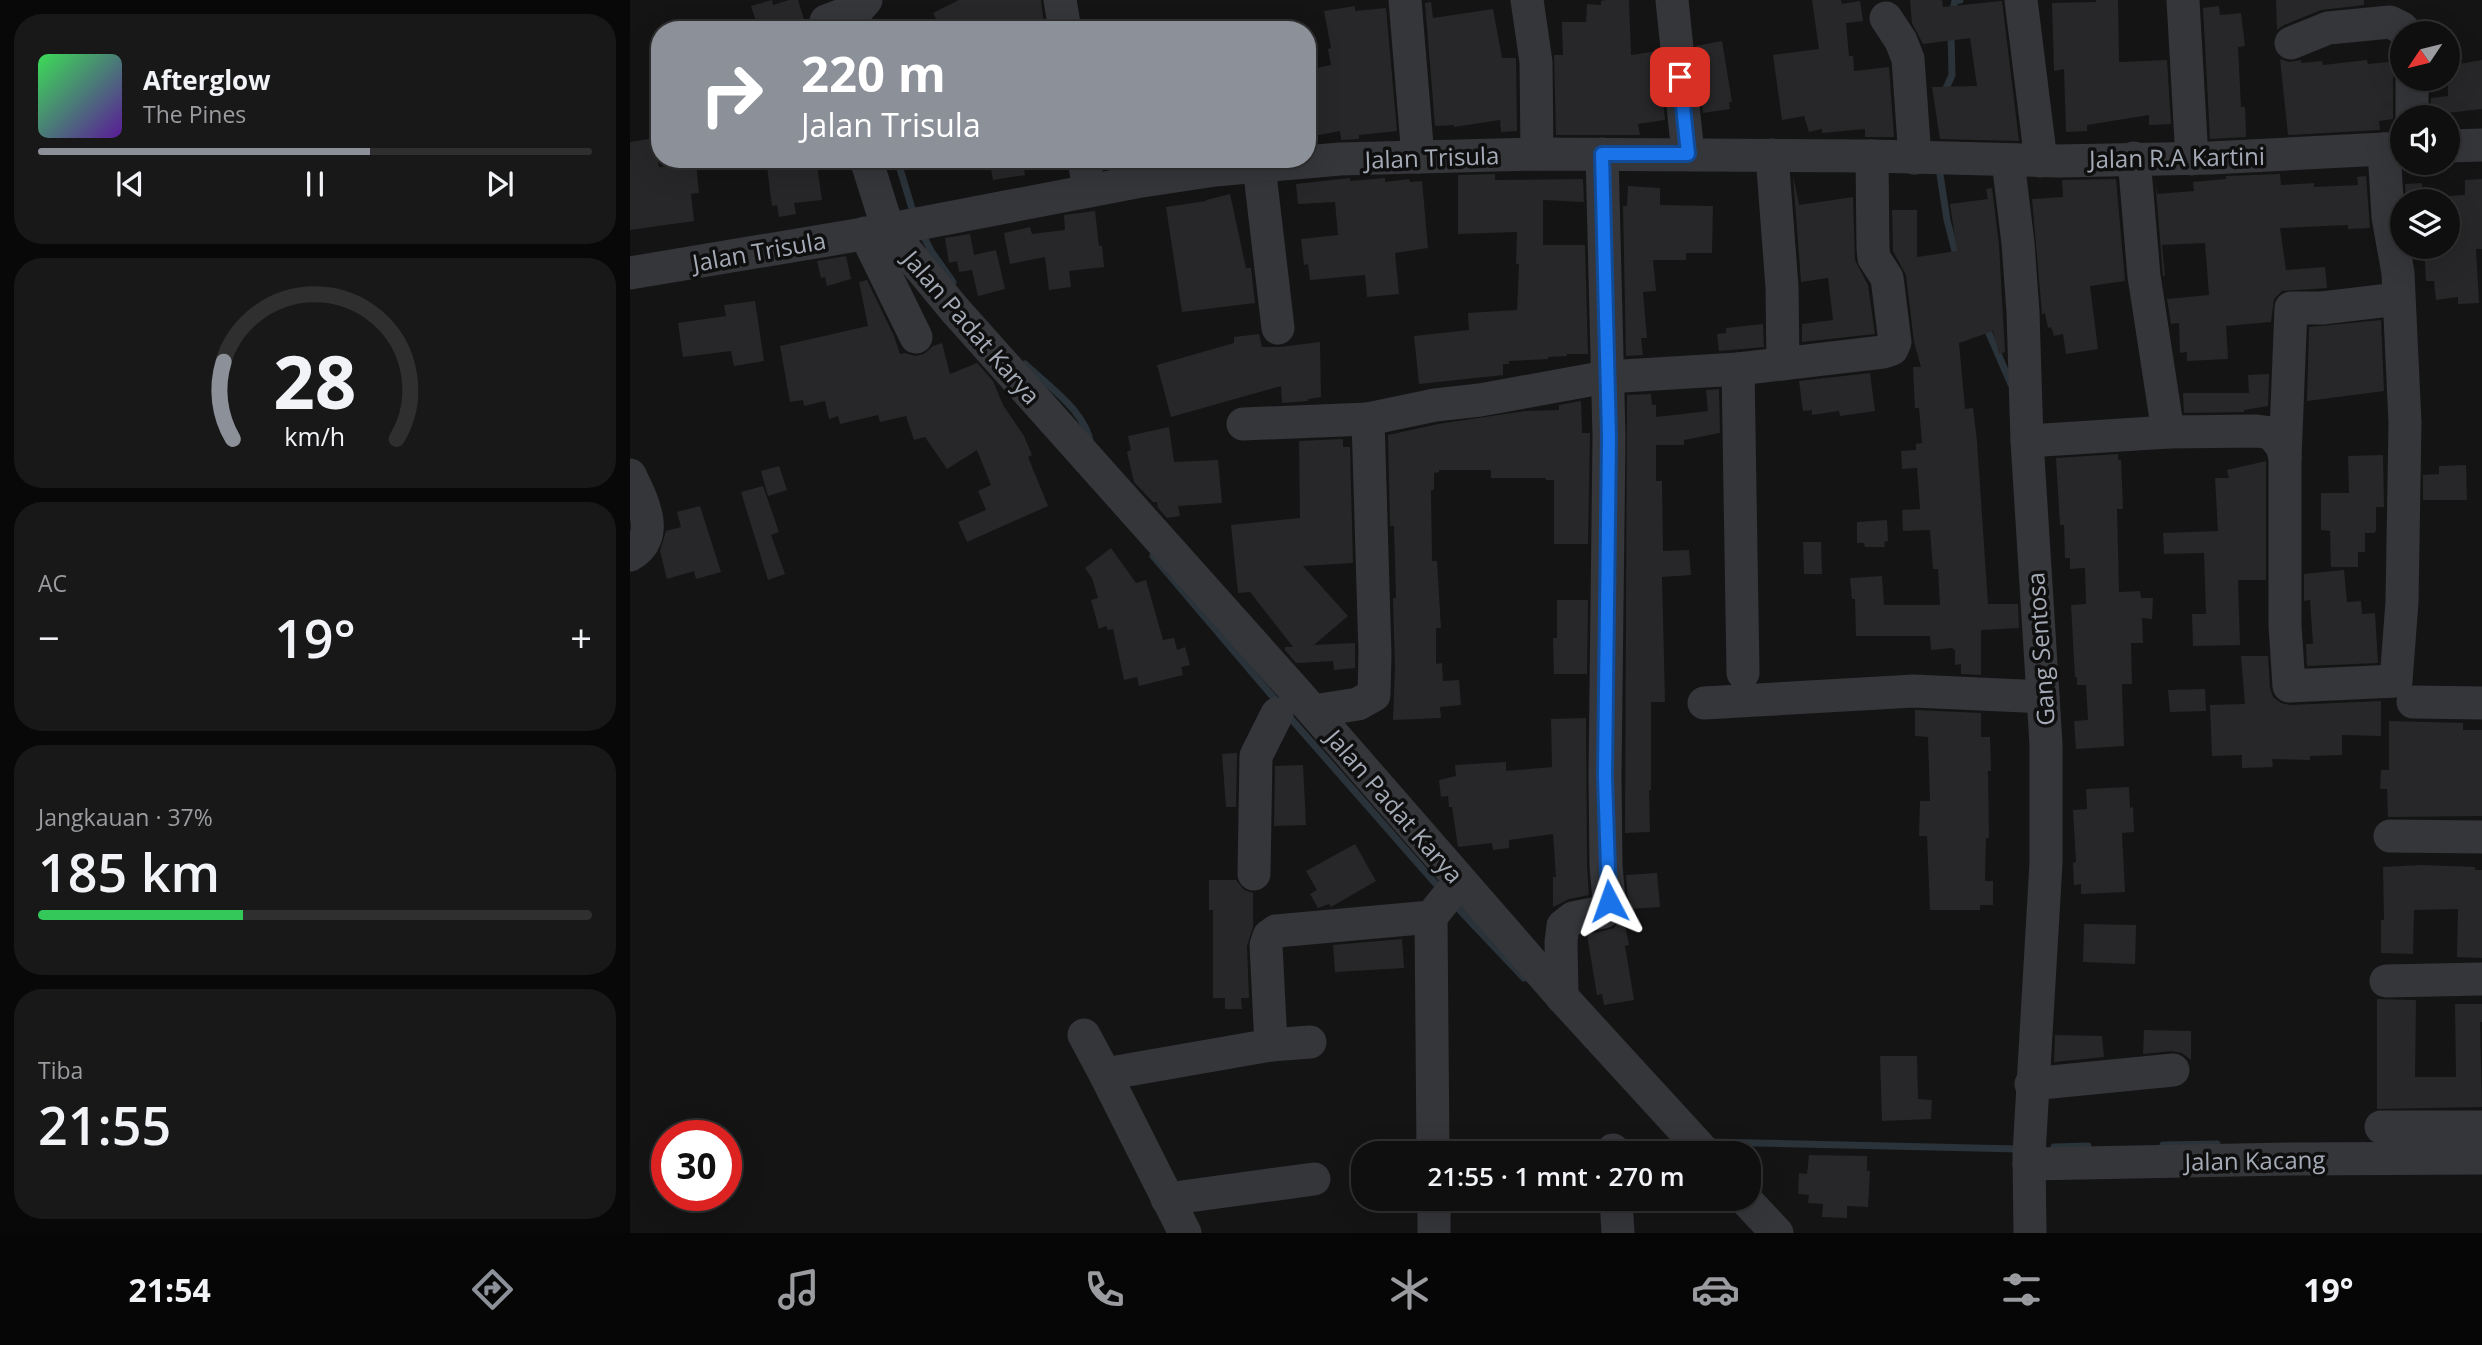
<!DOCTYPE html>
<html lang="id">
<meta charset="utf-8">
<style>
:root{--surface:#0f0f10;--page:#181819;--text:#f1f3f6;--muted:#9b9c9f;--line:#2f2f30;--accent:#8c9099}
body{margin:0;font-family:"Open Sans",sans-serif;background:var(--page);color:var(--text);height:100vh;display:flex;flex-direction:column;font-size:26px;white-space:nowrap}
*{box-sizing:border-box;margin:0}
p{font-size:23px;color:var(--muted)}
.icon{flex:none;width:38px;height:38px;fill:none;stroke:currentColor;stroke-width:2;stroke-linecap:round;stroke-linejoin:round}
.map{position:relative;flex:1;overflow:hidden}
.details{display:flex;flex-direction:column;gap:14px;padding:14px;background:#080809;width:630px}
.details>*{flex:none}
.banner{position:absolute;left:21px;top:21px;width:665px;height:147px;border-radius:28px;box-shadow:0 7px 28px #0002,0 0 0 2px var(--line);background:#8c9099;color:#fff;overflow:hidden}
.needle{width:46px;rotate:235deg}
.controls{position:absolute;left:1760px;top:21px;display:grid;gap:14px}
.controls a{display:grid;place-items:center;width:70px;height:70px;border-radius:50%;background:var(--surface);box-shadow:0 7px 28px #0002,0 0 0 2px var(--line);font-size:35px}
.speed{position:absolute;left:21px;top:1120px;display:flex;gap:14px;font-size:35px;font-weight:700;text-align:center}
.speed>*{display:grid;place-content:center;width:91px;height:91px;border-radius:50%;background:var(--surface);box-shadow:0 7px 28px #0002,0 0 0 2px var(--line);line-height:1}
.speed .limit{border:10px solid #d22;background:#fff;color:#111}
.pin{position:absolute;display:grid;place-items:center;width:60px;height:60px;color:#fff;margin:-30px;border-radius:14px;box-shadow:0 4px 10px #0006}
.me{position:absolute;width:77px;margin:-38px;rotate:356deg;stroke-linejoin:round;filter:drop-shadow(0 0 5px #0008)}
.turn{display:flex;align-items:center;gap:24px;height:147px;padding:0 35px;font-size:32px}
.turn .icon{width:91px;height:91px;stroke-width:2.5}
.turn b{display:block;font-size:49px;line-height:60px}
.big{font-size:52px;font-weight:600;line-height:1.1}
.details .widget{flex:1;display:flex;flex-direction:column;justify-content:center;gap:10px;min-width:0;padding:0 24px;border-radius:28px;background:var(--page)}
.details .dial{align-items:center;gap:0}
.dial svg{height:182px;overflow:visible;fill:none;stroke:var(--line);stroke-width:7;stroke-linecap:round;text-anchor:middle}
.dial text{fill:var(--text);stroke:none}
.song{display:flex;align-items:center;gap:21px}
.cover{width:84px;height:84px;border-radius:10px;background:linear-gradient(135deg,hsl(130 70% 55%),hsl(270 70% 35%))}
.played{height:7px;border-radius:4px;background:linear-gradient(90deg,var(--accent) 60%,var(--line) 60%)}
.keys{display:flex;justify-content:space-around;direction:ltr}
.heat{display:flex;justify-content:space-between;align-items:center;font-size:38px;direction:ltr}
.charge{height:10px;border-radius:5px;background:linear-gradient(90deg,#34c759 37%,var(--line) 0)}
.trip{position:absolute;left:721px;top:1141px;width:410px;height:70px;border-radius:28px;background:var(--surface);box-shadow:0 7px 28px #0002,0 0 0 2px var(--line);font-weight:600;line-height:70px;text-align:center}
.tabs{display:flex;height:112px;justify-content:space-around;align-items:center;background:#060606;color:var(--muted)}
.tabs .icon{width:49px;height:49px}
.tabs .on{color:var(--accent)}
.tabs b{font-size:32px;color:var(--text)}
main{display:flex;flex:1;min-height:0}
.map>svg:first-child{display:block}
</style>
<main>
<section class="details">
<div class="widget">
<div class="song"><i class="cover"></i><div><b>Afterglow</b><p>The Pines</p></div></div>
<div class="played"></div>
<div class="keys"><svg class="icon" aria-label="previous" viewBox="0 0 24 24"><path d="M18 5L8 12l10 7zM5 5v14"/></svg><svg class="icon" aria-label="pause" viewBox="0 0 24 24"><path d="M8 5v14M16 5v14"/></svg><svg class="icon" aria-label="next" viewBox="0 0 24 24"><path d="M6 5l10 7-10 7zM19 5v14"/></svg></div>
</div>
<div class="widget dial"><svg viewBox="0 0 100 80">
<path d="M14 69A42 42 0 1 1 86 69"/>
<path d="M14 69A42 42 0 0 1 10 35" stroke="#8c9099"/>
<text x="50" y="56" font-size="32" font-weight="700">28</text>
<text x="50" y="72" font-size="11">km/h</text>
</svg></div>
<div class="widget"><p>AC</p>
<div class="heat"><a>−</a><b class="big">19°</b><a>+</a></div>
</div>
<div class="widget"><p>Jangkauan · 37%</p><b class="big">185 km</b><div class="charge"></div></div>
<div class="widget"><p>Tiba</p><b class="big">21:55</b></div>
</section>
<div class="map">
<svg width="1852" height="1233" viewBox="0 0 1852 1233">
<rect width="100%" height="100%" fill="#141415"/>
<g fill="none" stroke-linecap="round" stroke-linejoin="round">
<!-- stream -->
<g stroke="#2a3339" stroke-width="7">
<path d="M1322 15 1325 1 1330 0"/>
<path d="M1314 93 1322 75 1321 34"/>
<path d="M267 159 284 215"/>
<path d="M1309 168 1317 220 1327 259"/>
<path d="M292 233 301 251 323 282"/>
<path d="M1355 324 1381 384"/>
<path d="M395 364C418 386 456 411 461 445"/>
<path d="M523 556 649 704"/>
<path d="M656 713 812 891"/>
<path d="M823 903 894 978"/>
<path d="M1078 1142 1389 1149V1146"/>
<path d="M1533 1145 1587 1144"/>
<path d="M1424 1147 1458 1146"/>
</g>
</g>
<!-- building -->
<g fill="#272729">
<path d="M142 0 143 5 159 0H168L175 23 153 30H129L121 6Z"/>
<path d="M329 0H411L415 30H312L303 13Z"/>
<path d="M975 0H999L1001 55 1028 51 1035 120 1008 124 1010 135H926L924 55H933L932 22H956L957 4 971 5V1Z"/>
<path d="M1182 0H1211L1212 4 1230 1 1233 21 1216 23 1219 56H1223L1224 71 1259 67 1264 137H1235V129L1192 133V129L1179 132 1174 116 1152 120 1143 55 1189 49Z"/>
<path d="M1280 0H1312L1313 7 1372 1 1389 141 1310 139 1302 87 1347 86 1340 38 1293 44 1282 23Z"/>
<path d="M1466 0H1488L1489 62 1537 60 1541 124 1519 125V115L1457 125V131L1436 132 1434 69 1424 71 1422 3 1466 2Z"/>
<path d="M1646 0H1734V5L1691 10 1654 25 1647 30Z"/>
<path d="M801 2 803 18 863 9 872 58H886L887 131 871 132 870 120 824 127V125L805 126 795 3Z"/>
<path d="M725 6V11L756 8 767 131 729 135V139L711 140 710 131 679 137 677 128V70L701 65 698 49 701 48 694 11Z"/>
<path d="M1589 6 1590 15 1611 13 1615 46 1608 47 1611 107H1615L1616 137 1580 139 1573 8Z"/>
<path d="M1092 41 1102 102H1099L1100 109 1073 113 1066 46Z"/>
<path d="M1650 59 1659 62 1671 60V63L1692 61 1693 65 1737 60 1738 64 1766 61 1767 67 1763 79V119L1749 121 1750 130 1658 135Z"/>
<path d="M1852 60V109L1808 114V117H1801V98L1818 96V66Z"/>
<path d="M24 138 29 167 66 163 69 193 61 194 64 221 0 230V142Z"/>
<path d="M136 159H186L192 200 164 203 166 214 149 217 147 205 142 206Z"/>
<path d="M359 159H392L395 175 363 180Z"/>
<path d="M865 174V180L953 179 954 202 913 200V245H955L958 354H937V356L918 357V359L879 361V364H873V375L789 384 784 336 839 330 838 313 887 310 889 264H886L887 232 828 234V175Z"/>
<path d="M1650 174 1651 185 1684 183V187L1728 185 1727 177 1736 176 1740 228 1718 229V225L1650 228 1656 270 1695 267 1697 288 1652 291 1644 299 1641 322 1596 326 1598 359 1557 361V352L1550 353 1549 323 1541 324 1537 299 1579 295 1575 243 1532 245 1535 276H1533L1525 178 1527 194 1564 191 1563 182 1596 179V176Z"/>
<path d="M1163 175 1169 205 1223 197 1225 260 1238 285 1245 334 1172 342V324L1203 320 1198 278 1171 282Z"/>
<path d="M720 178V181L755 178V182L779 179 780 182 792 181 798 248 765 253 769 294 737 297 735 275 680 280 678 264 674 265 671 239 708 235 705 202 668 204 666 184Z"/>
<path d="M1486 179 1495 281 1460 286 1468 349 1436 354 1433 334 1424 336 1421 327 1418 328 1415 313 1412 314 1402 199 1433 197 1432 180Z"/>
<path d="M1852 179V249H1846L1849 303 1828 304V297L1806 300 1804 281H1796L1794 247H1818V196L1835 195V180Z"/>
<path d="M1792 183 1793 201H1776L1775 184Z"/>
<path d="M998 186 1030 188V205L1083 206 1082 253H1056V260H1023L1026 291 1013 292 1017 338H1011L1013 355 996 356 993 206H997Z"/>
<path d="M1362 188 1369 245 1375 352 1369 354 1363 331 1329 343 1335 409 1343 408 1347 441 1358 604H1388L1389 628 1351 630V675L1331 674V664L1325 665V650L1322 648 1301 650 1300 636H1226L1225 599H1222L1220 578 1252 576 1254 605H1310L1308 569H1303L1300 530 1273 531 1272 510 1290 509 1287 468 1272 469 1271 451 1286 450V444L1292 443 1289 408H1285L1283 367H1291L1284 342 1276 275 1263 251 1262 210H1287V257L1327 251 1320 204 1358 199 1356 189Z"/>
<path d="M600 194 616 268H621L625 303 552 312 536 207 576 201V200Z"/>
<path d="M465 211 469 246H472L474 267 439 271 441 287 419 290 415 257 380 264 374 233 400 227 402 234 435 230 434 215Z"/>
<path d="M340 234 344 255 366 250 375 289 348 296 342 270 329 272 327 261 319 263 315 238Z"/>
<path d="M216 256 221 279 197 286 195 277 191 278 187 261Z"/>
<path d="M237 280 264 336 270 354 275 353 285 356 294 354 303 346 312 343 320 374 347 363 363 381 373 405 394 436 402 455 398 457 418 506 337 542 328 522 356 510 348 491 361 485 347 450 317 469 295 437 284 440 276 416 250 422 248 415 210 424 208 416 199 419 195 401 174 406 173 400 160 402 150 346 238 326 229 282Z"/>
<path d="M125 301 134 361 104 366 101 351 53 357 48 323 96 316 94 305Z"/>
<path d="M1751 320 1754 391 1677 401 1679 327Z"/>
<path d="M1133 324 1134 347 1089 351 1087 334 1096 333V328Z"/>
<path d="M629 334 632 347H650L690 342 691 397 678 399V401L652 403 651 386 541 417 527 365 604 343V337Z"/>
<path d="M1240 373 1245 411 1210 416 1209 411 1182 415V410L1173 411 1169 381Z"/>
<path d="M1639 374 1638 406 1614 410V412L1554 413 1553 393H1619L1618 375Z"/>
<path d="M1089 389 1090 433 1054 440V445H1026V481H1032L1033 551 1059 550 1061 575 1032 577 1035 702H1021V790H1019L1020 832 995 833 997 395 1021 394 1022 405H1026V417L1078 411 1076 390Z"/>
<path d="M951 401 952 433H960L958 544H924V480H916V478H861V470H809V472L804 473V490H801L802 561H807L811 628H806V664L812 663 813 681 829 680 831 705 810 707 811 718 763 720 765 668 763 598H766L765 561 764 526H760L758 435 808 424 895 411 929 410V405Z"/>
<path d="M539 427 544 462 588 460 592 503 548 506 550 516 537 518 528 508 527 502H523L504 482 497 452 501 450 498 436Z"/>
<path d="M713 439V447H720L723 563 673 566 718 616 684 645 725 643V668L704 670 703 661 666 663 655 650V647H663L620 592 608 593 601 525 670 518 669 441Z"/>
<path d="M1488 454V460H1491L1493 509H1487L1489 592 1510 591 1511 598H1523L1522 619 1512 618 1513 643H1501L1502 684H1492L1494 746 1446 749 1444 721 1458 720 1456 685H1447V677H1445L1441 605 1456 604 1455 568 1440 569V558H1435L1434 525H1430L1426 458Z"/>
<path d="M1753 455 1754 507H1746V531L1744 533H1735V552H1728V567H1701L1700 531 1691 530V493H1719L1718 456Z"/>
<path d="M1636 461V580H1608L1610 645 1563 646 1562 614H1576L1574 553 1534 554 1533 533 1588 531 1585 478H1599L1597 470Z"/>
<path d="M1836 465 1837 500H1793V475L1809 474V466Z"/>
<path d="M149 466 157 490 138 496 131 471Z"/>
<path d="M133 486 149 532 141 535 155 574 138 580 111 492Z"/>
<path d="M70 506 91 572 66 579 64 571 37 579 30 551 36 531 51 527 47 512Z"/>
<path d="M1257 520 1258 541 1254 542 1255 547H1235L1234 543H1227V522Z"/>
<path d="M1173 542H1191L1192 574H1174Z"/>
<path d="M481 548 506 583 516 580 533 640 544 638 547 650 555 647 560 665 551 667 553 675 509 686 507 677 494 680 483 629 478 630 476 626 469 629 461 600 468 598 462 578 455 568Z"/>
<path d="M1714 570 1717 602 1731 601 1732 614 1745 613 1748 663 1677 666 1676 644H1683L1680 600 1674 601V574Z"/>
<path d="M927 600H958L957 674H924L923 638H927Z"/>
<path d="M1611 656H1638L1640 688 1643 697 1651 703 1660 705 1751 701V736L1712 735V755L1680 756V760L1642 759 1643 767 1612 768V755L1582 756 1580 705 1615 704Z"/>
<path d="M1575 689 1576 711 1540 712 1538 690Z"/>
<path d="M1285 710 1351 713V737H1360L1361 771H1358L1359 838H1356L1355 881H1363V905H1350V910H1300L1297 836H1289L1290 801H1300L1298 737 1285 736Z"/>
<path d="M956 718 957 866 959 895 939 899 923 907V877H926L923 834 879 840V848L863 850 862 843 828 847 822 807H819L818 796 811 797 809 780 826 776 825 765 876 762V771L922 767 921 719Z"/>
<path d="M1759 721 1833 723V730H1852V816L1758 817 1757 789H1750L1751 770H1759Z"/>
<path d="M607 753 606 807H596L592 754Z"/>
<path d="M673 765 676 825 644 826 645 766Z"/>
<path d="M1499 787 1500 808 1503 807 1504 832 1492 833 1495 892 1451 894V884L1444 885 1443 863 1446 862 1443 810 1457 809 1456 789Z"/>
<path d="M725 844 746 881 701 907 699 904 688 908 680 894 687 890 676 871Z"/>
<path d="M1791 865 1845 867V870H1852V958L1827 957 1828 909 1784 910 1783 954 1751 953V920H1754L1753 867Z"/>
<path d="M1027 873 1030 907 996 909 998 899 996 875Z"/>
<path d="M579 880H606L614 890 623 893V927L617 946 619 998H611L612 1009H595V998H583V910H579Z"/>
<path d="M993 915 999 945 995 946 1004 1000 974 1005 972 994 967 995 957 935 984 928Z"/>
<path d="M1454 924 1506 925 1505 964 1453 962Z"/>
<path d="M772 939 774 968 705 972 703 945Z"/>
<path d="M1747 999 1786 1000 1785 1077H1826L1825 1004H1852V1022H1850L1852 1107 1747 1109Z"/>
<path d="M1514 1030 1561 1031V1060L1552 1053 1542 1051 1513 1054Z"/>
<path d="M1425 1035 1472 1036 1474 1057 1424 1062Z"/>
<path d="M1250 1056H1287L1288 1099 1302 1100 1301 1119 1252 1121Z"/>
<path d="M1179 1155 1237 1156V1171H1240L1238 1207 1217 1206V1218L1192 1217 1193 1204 1178 1203 1179 1195 1168 1194 1169 1173 1177 1174Z"/>
</g>
<g fill="none" stroke-linecap="round" stroke-linejoin="round">
<!-- minor -->
<g stroke="#35363a" stroke-width="33">
<path d="M430 0 435 30"/>
<path d="M775 0 788 157"/>
<path d="M897 0 906 62 907 154"/>
<path d="M1042 0 1058 154"/>
<path d="M1391 0 1411 161"/>
<path d="M1553 0 1562 159"/>
<path d="M1256 18 1271 41 1278 59 1285 158"/>
<path d="M196 21 228 9 236 0"/>
<path d="M1661 43 1698 28 1760 22 1772 28 1776 33"/>
<path d="M1782 79V117"/>
<path d="M1818 146 1852 145"/>
<path d="M1142 155 1152 287 1153 364"/>
<path d="M1504 158 1514 276 1538 432"/>
<path d="M236 159 258 229 325 310 668 694 932 997 1075 1153"/>
<path d="M454 159 459 190"/>
<path d="M1378 161 1388 243 1393 312 1397 441 1416 744V863L1399 1154 1400 1233"/>
<path d="M629 166 648 328"/>
<path d="M235 233 286 337"/>
<path d="M0 273 251 231 506 182 585 170 710 159 907 154 1242 156 1428 161 1581 158 1773 148"/>
<path d="M1108 369 1113 673"/>
<path d="M613 424 738 419"/>
<path d="M1397 441 1538 432 1627 431 1641 433 1652 446 1655 458V625L1659 686 1766 681 1772 602 1775 423 1768 273 1758 217 1754 149"/>
<path d="M1655 458 1661 308H1692L1768 299"/>
<path d="M0 475C12 500 32 537 0 555"/>
<path d="M1783 702 1852 703"/>
<path d="M1074 703 1284 691 1413 697"/>
<path d="M683 711 728 704 744 695 745 654 738 419 805 405 850 400 976 377 1108 369 1253 352 1262 349 1265 342 1257 278 1244 258 1243 248 1242 156"/>
<path d="M1760 836 1852 837"/>
<path d="M624 874 626 756 647 714"/>
<path d="M801 917 803 1153"/>
<path d="M1756 981 1852 979"/>
<path d="M932 997 931 942 933 926 943 918 973 912 979 901 976 866 975 776 979 437 972 154"/>
<path d="M454 1035 475 1074"/>
<path d="M641 1045 680 1042"/>
<path d="M1401 1084 1543 1070"/>
<path d="M1751 1127H1852"/>
<path d="M983 1150 984 1153"/>
<path d="M1399 1164 1658 1159 1852 1158"/>
<path d="M537 1199 684 1179"/>
<path d="M804 1199V1233"/>
<path d="M986 1199 988 1233"/>
<path d="M1115 1199 1147 1233"/>
<path d="M555 1233 475 1074 641 1045 636 945 639 936 646 931 801 917 830 881"/>
</g>
</g>
<g fill="none" stroke-linecap="round" stroke-linejoin="round">
<defs>
<path id="route" d="M979 901 975 776 979 437 972 154H1058L1050 77"/>
</defs>
<!-- route casing -->
<use href="#route" stroke="#114b97" stroke-width="18"/>
<!-- route -->
<use href="#route" stroke="#1a73e8" stroke-width="12"/>
</g>
<g text-anchor="middle" dominant-baseline="central" stroke-width="7" stroke-linejoin="round" paint-order="stroke">
<!-- street labels -->
<g font-size="24" fill="#a5abb6" stroke="#0f0f10">
<text transform="translate(802 157) rotate(-2)">Jalan Trisula</text>
<text transform="translate(1547 157) rotate(-1)">Jalan R.A Kartini</text>
<text transform="translate(129 251) rotate(-10)">Jalan Trisula</text>
<text transform="translate(342 327) rotate(49)">Jalan Padat Karya</text>
<text transform="translate(1410 649) rotate(-94)">Gang Sentosa</text>
<text transform="translate(765 806) rotate(49)">Jalan Padat Karya</text>
<text transform="translate(1625 1160) rotate(-1)">Jalan Kacang</text>
</g>
</g>
</svg>
<div class="controls">
<a><svg class="needle" viewBox="-14 -14 28 28"><path d="M0-13l5 13h-10z" fill="#e53935"/><path d="M0 13l5-13h-10z" fill="#9b9c9f"/></svg></a>
<a><svg class="icon" aria-label="sound" viewBox="0 0 24 24"><path d="M4 9h4l5-4v14l-5-4H4zM17 9q2 3 0 6"/></svg></a>
<a><svg class="icon" aria-label="layers" viewBox="0 0 24 24"><path d="M12 4l9 5-9 5-9-5zM3 14l9 5 9-5"/></svg></a>
</div>
<div class="speed"><div class="limit">30</div></div>
<div class="pin" style="left:1050px;top:77px;background:#d93025"><svg class="icon" aria-label="arrive" viewBox="0 0 24 24"><path d="M6 21V4h12l-3 4 3 4H6"/></svg></div>
<svg class="me" style="left:979px;top:901px" viewBox="-20 -20 40 40"><path d="M0-17L14 15 0 8-14 15z" fill="#1a73e8" stroke="#fff" stroke-width="4"/></svg>
<div class="trip">21:55 · 1 mnt · 270 m</div>
<div class="banner">
<div class="turn"><svg class="icon" aria-label="right" viewBox="0 0 24 24"><path d="M7 20v-9h11M14 6l5 5-5 5"/></svg><div><b>220 m</b>Jalan Trisula</div></div>
</div>
</div>
</main>
<nav class="tabs">
<b>21:54</b>
<svg class="icon on" aria-label="directions" viewBox="0 0 24 24"><path d="M12 3l9 9-9 9-9-9zM9 14v-3h6M13 9l2 2-2 2"/></svg>
<svg class="icon" aria-label="music" viewBox="0 0 24 24"><path d="M9 18V5l10-2v13"/><circle cx="6" cy="18" r="3"/><circle cx="16" cy="16" r="3"/></svg>
<svg class="icon" aria-label="phone" viewBox="0 0 24 24"><path d="M5 4h4l2 5-3 2q2 4 5 5l2-3 5 2v4C11 20 4 13 5 4z"/></svg>
<svg class="icon" aria-label="climate" viewBox="0 0 24 24"><path d="M12 3v18M4 7l16 10M4 17L20 7"/></svg>
<svg class="icon" aria-label="car" viewBox="0 0 24 24"><path d="M5 17H2v-5l4-1 3-4h7l3 4 3 1v5h-3M9 17h6M6 11h13"/><circle cx="7" cy="17" r="2"/><circle cx="17" cy="17" r="2"/></svg>
<svg class="icon" aria-label="filters" viewBox="0 0 24 24"><path d="M4 7h16M4 17h16"/><circle cx="9" cy="7" r="2"/><circle cx="15" cy="17" r="2"/></svg>
<b>19°</b>
</nav>
